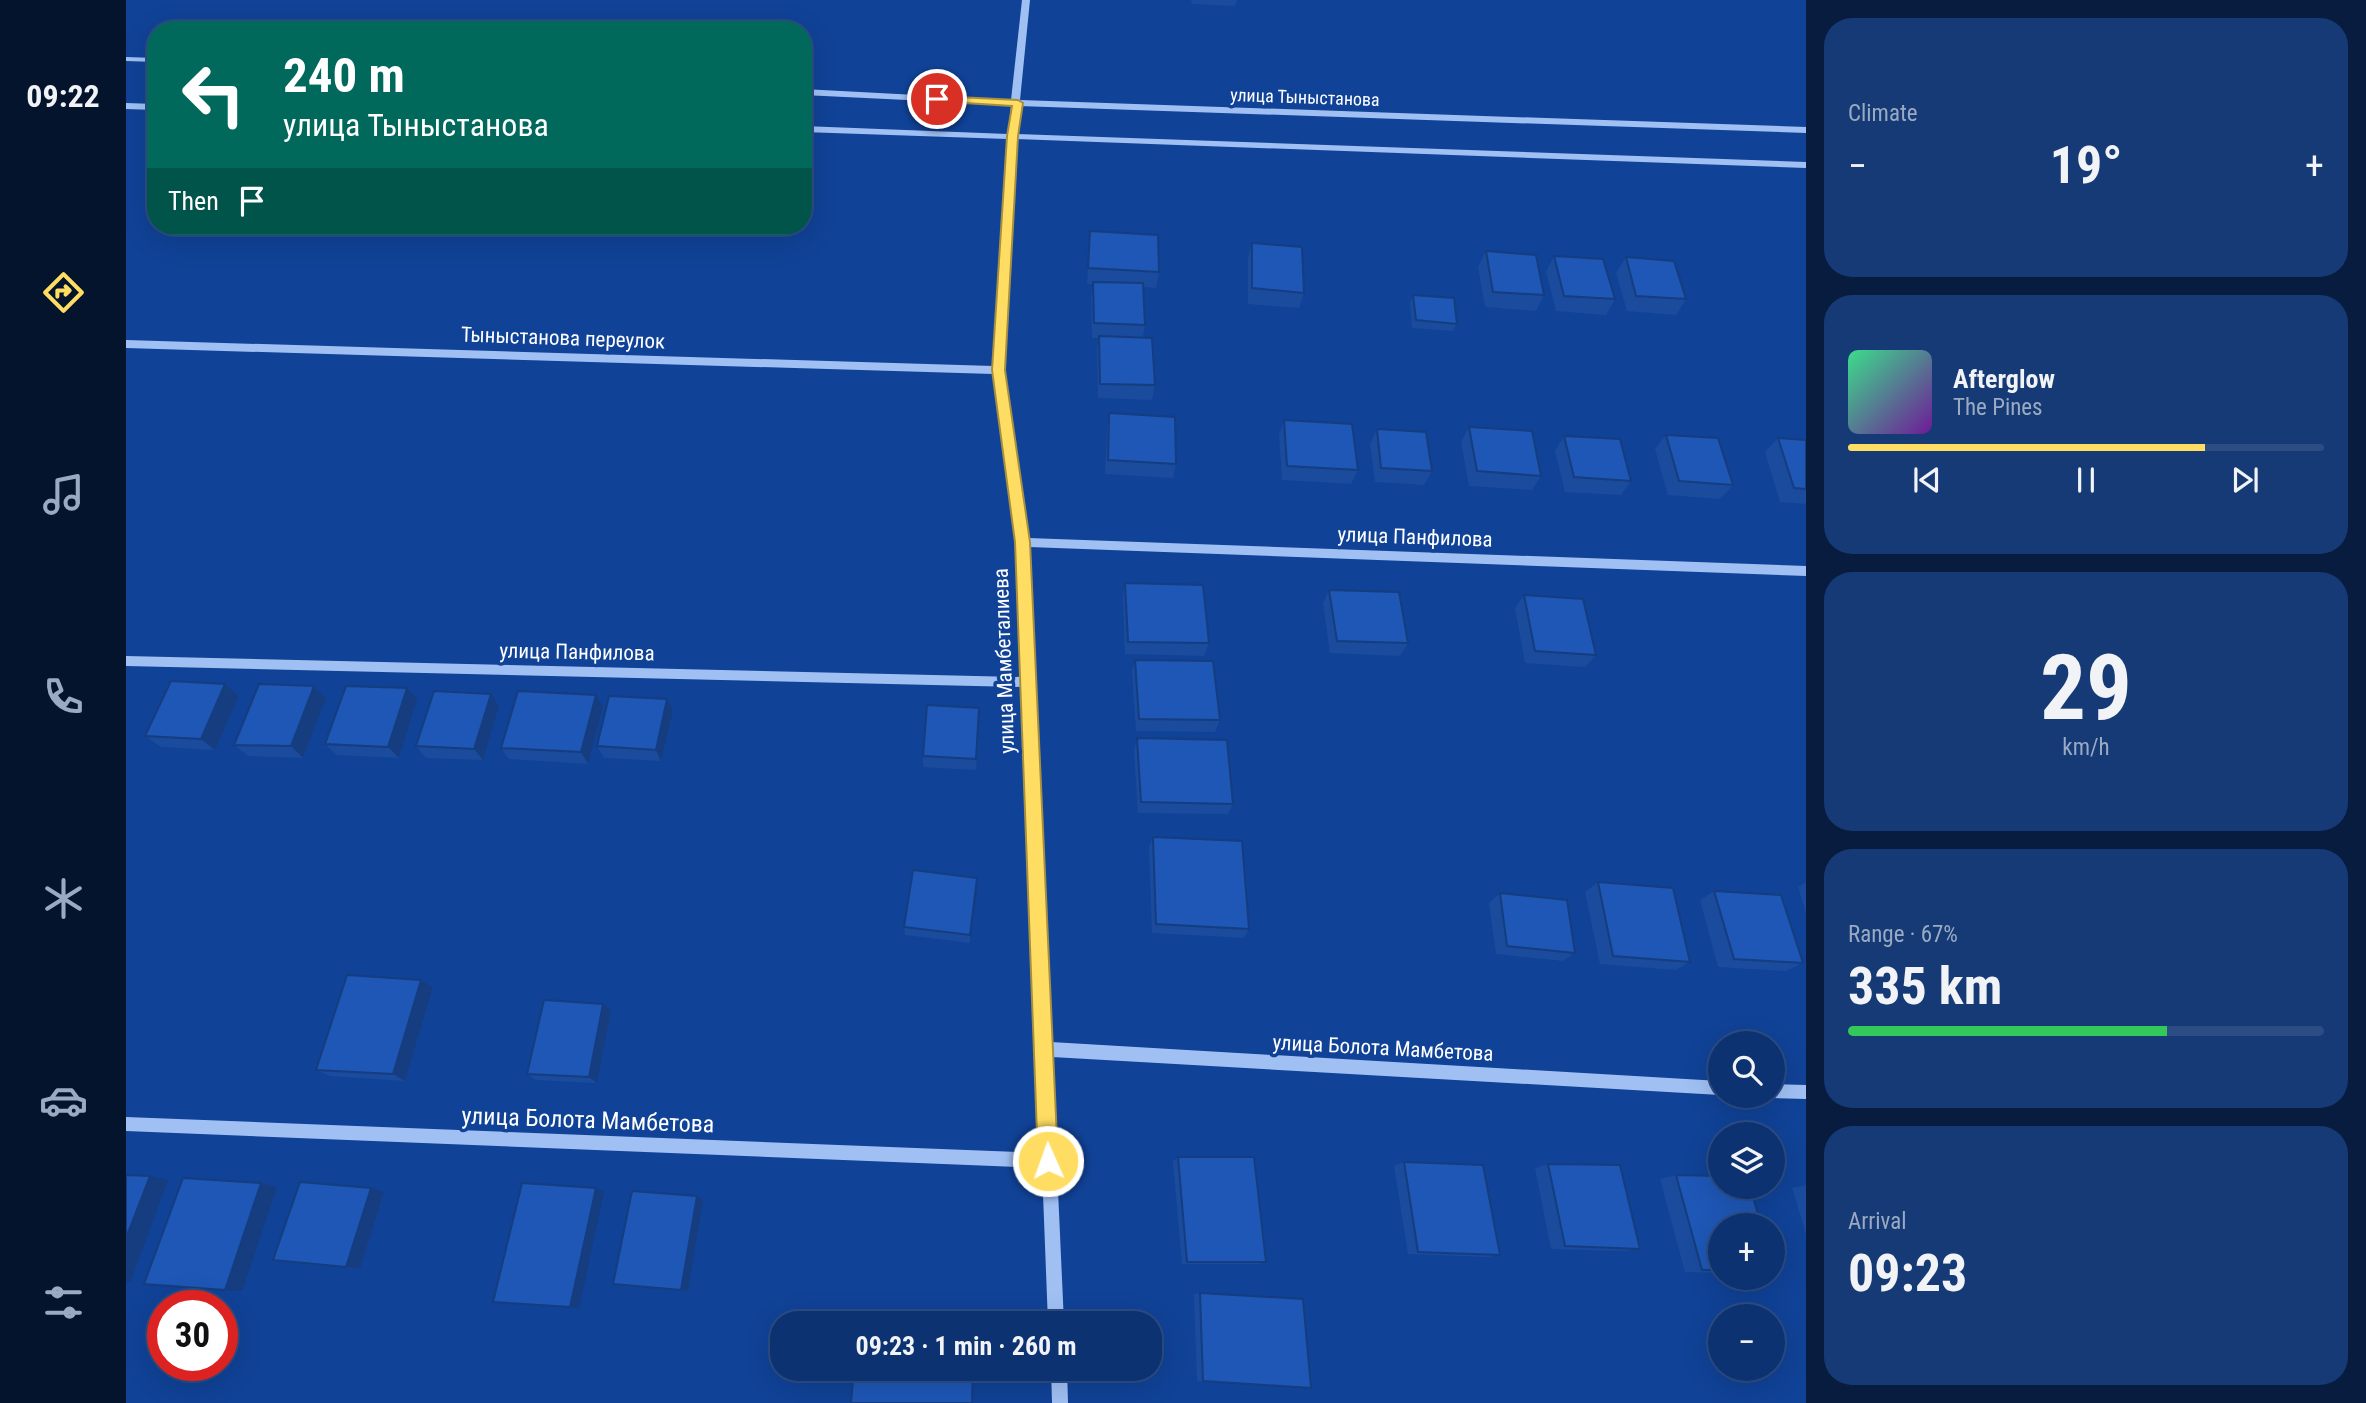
<!DOCTYPE html>
<meta charset="utf-8">
<style>
:root{--surface:#0c3271;--page:#153a76;--text:#f1f3f6;--muted:#9aaac3;--line:#2c4d84;--accent:#ffdd63}
body{margin:0;font-family:"Roboto Condensed",sans-serif;background:var(--page);color:var(--text);height:100vh;display:flex;flex-direction:column;font-size:26px;white-space:nowrap}
*{box-sizing:border-box;margin:0}
p{font-size:23px;color:var(--muted)}
.icon{flex:none;width:38px;height:38px;fill:none;stroke:currentColor;stroke-width:2;stroke-linecap:round;stroke-linejoin:round}
.map{position:relative;flex:1;overflow:hidden}
.side{display:flex;flex-direction:column;gap:18px;padding:18px;background:#071c3e;width:560px}
.side>*{flex:none}
.top-card{position:absolute;left:21px;top:21px;width:665px;height:214px;border-radius:28px;box-shadow:0 7px 28px #0002,0 0 0 2px var(--line);background:#00695c;color:#fff;overflow:hidden}
.tools{position:absolute;left:1582px;top:1031px;display:grid;gap:14px}
.tools a{display:grid;place-items:center;width:77px;height:77px;border-radius:50%;background:var(--surface);box-shadow:0 7px 28px #0002,0 0 0 2px var(--line);font-size:35px}
.speed{position:absolute;left:21px;top:1290px;display:flex;gap:14px;font-size:35px;font-weight:700;text-align:center}
.speed>*{display:grid;place-content:center;width:91px;height:91px;border-radius:50%;background:var(--surface);box-shadow:0 7px 28px #0002,0 0 0 2px var(--line);line-height:1}
.speed .limit{border:10px solid #d22;background:#fff;color:#111}
.pin{position:absolute;display:grid;place-items:center;width:60px;height:60px;color:#fff;margin:-30px;border:4px solid #fff;border-radius:50%;box-shadow:0 2px 7px #0007}
.me{position:absolute;width:77px;margin:-38px;rotate:358deg;stroke-linejoin:round;filter:drop-shadow(0 0 5px #0008)}
.turn{display:flex;align-items:center;gap:24px;height:147px;padding:0 21px;font-size:32px}
.turn .icon{width:91px;height:91px;stroke-width:2.5}
.turn b{display:block;font-size:49px;line-height:60px}
.then{display:flex;align-items:center;height:66px;padding:0 21px;background:#0003;gap:14px;font-size:26px}
.big{font-size:52px;font-weight:700;line-height:1.1}
.side .widget{flex:1;display:flex;flex-direction:column;justify-content:center;gap:10px;min-width:0;padding:0 24px;border-radius:28px;background:var(--page)}
.side .dial{align-items:center;gap:0}
.dial b{font-size:91px;line-height:1}
.song{display:flex;align-items:center;gap:21px}
.cover{width:84px;height:84px;border-radius:10px;background:linear-gradient(135deg,hsl(150 70% 55%),hsl(280 70% 35%))}
.played{height:7px;border-radius:4px;background:linear-gradient(90deg,var(--accent) 75%,var(--line) 75%)}
.keys{display:flex;justify-content:space-around;direction:ltr}
.heat{display:flex;justify-content:space-between;align-items:center;font-size:38px;direction:ltr}
.charge{height:10px;border-radius:5px;background:linear-gradient(90deg,#34c759 67%,var(--line) 0)}
.trip{position:absolute;left:644px;top:1311px;width:392px;height:70px;border-radius:28px;background:var(--surface);box-shadow:0 7px 28px #0002,0 0 0 2px var(--line);font-weight:700;line-height:70px;text-align:center}
main{display:flex;flex:1;min-height:0}
.tabs{display:flex;flex-direction:column;width:126px;justify-content:space-around;align-items:center;background:#05142d;color:var(--muted)}
.tabs .icon{width:49px;height:49px}
.tabs .selected{color:var(--accent)}
.tabs b{font-size:32px;color:var(--text)}
.map>svg:first-child{display:block}
</style>
<main>
<nav class="tabs">
<b>09:22</b>
<svg class="icon selected" aria-label="directions" viewBox="0 0 24 24"><path d="M12 3l9 9-9 9-9-9zM9 14v-3h6M13 9l2 2-2 2"/></svg>
<svg class="icon" aria-label="music" viewBox="0 0 24 24"><path d="M9 18V5l10-2v13"/><circle cx="6" cy="18" r="3"/><circle cx="16" cy="16" r="3"/></svg>
<svg class="icon" aria-label="phone" viewBox="0 0 24 24"><path d="M5 4h4l2 5-3 2q2 4 5 5l2-3 5 2v4C11 20 4 13 5 4z"/></svg>
<svg class="icon" aria-label="climate" viewBox="0 0 24 24"><path d="M12 3v18M4 7l16 10M4 17L20 7"/></svg>
<svg class="icon" aria-label="car" viewBox="0 0 24 24"><path d="M5 17H2v-5l4-1 3-4h7l3 4 3 1v5h-3M9 17h6M6 11h13"/><circle cx="7" cy="17" r="2"/><circle cx="17" cy="17" r="2"/></svg>
<svg class="icon" aria-label="filters" viewBox="0 0 24 24"><path d="M4 7h16M4 17h16"/><circle cx="9" cy="7" r="2"/><circle cx="15" cy="17" r="2"/></svg>
</nav>
<div class="map">
<svg width="1680" height="1403" viewBox="0 0 1680 1403">
<rect width="100%" height="100%" fill="#104297"/>
<g fill="none" stroke-linecap="round" stroke-linejoin="round">
<!-- minor -->
<g fill="#a0c0f4" fill-rule="evenodd">
<path d="M896 0H904L894 100 1680 127V133L893 106 891 134 1680 162V168L890 139 877 370 902 538 1680 566V576L903 547 925 1042 1594 1081V1095L926 1057 938 1323H922L916 1168 0 1131V1117L915 1153 897 687 0 666V656L897 677 891 542 867 374 0 348V340L867 366 881 139 677 132V126L882 134 885 105 677 95V89L885 100Z"/>
<path d="M0 57 30 58V62L0 61Z"/>
<path d="M0 103 30 104V110L0 109Z"/>
<path d="M1647 1084 1680 1085V1099L1647 1098 1642 1096H1647Z"/>
<path d="M925 1368H941L942 1403H926Z"/>
</g>
</g>
<!-- wall -->
<g fill="#1a4b9d">
<path d="M1065 0H1111L1109 6 1066 4Z"/>
<path d="M964 231 1033 272 1030 288 1018 287 1019 325 1017 337 1029 385 1026 400 972 398 971 351 972 338H966L965 297 967 284H961Z"/>
<path d="M1126 243 1178 293 1173 308 1122 304V259Z"/>
<path d="M1360 251 1418 295 1410 311 1359 307 1352 267Z"/>
<path d="M1428 256 1489 299 1480 315 1430 311 1420 272Z"/>
<path d="M1500 257 1560 299 1550 315 1501 311 1490 273Z"/>
<path d="M1287 295 1331 324 1327 331 1286 328 1284 303Z"/>
<path d="M983 413 1050 464 1047 478 979 474 981 428Z"/>
<path d="M1158 420 1232 470 1225 484 1156 480 1153 435Z"/>
<path d="M1343 427 1415 476 1406 490 1343 486 1335 442Z"/>
<path d="M1251 429 1306 471 1298 485 1249 482 1244 444Z"/>
<path d="M1540 435 1607 485 1594 499 1542 495 1529 449Z"/>
<path d="M1438 436 1505 481 1495 495 1439 492 1429 451Z"/>
<path d="M1652 438 1680 440V504L1654 502 1639 452Z"/>
<path d="M999 583 1083 643 1078 656 999 654 997 596Z"/>
<path d="M1203 590 1282 643 1274 656 1204 653 1197 603Z"/>
<path d="M1398 595 1470 655 1459 667 1399 663 1389 608Z"/>
<path d="M1009 660 1094 720 1089 732 1010 731 1006 672Z"/>
<path d="M99 684 113 696 89 750 35 747 19 736Z"/>
<path d="M188 686 200 698 177 758 122 756 108 745Z"/>
<path d="M470 695 477 707 462 764 383 759 375 748Z"/>
<path d="M291 700 273 758 211 755 199 744Z"/>
<path d="M373 706 357 760 300 758 290 746Z"/>
<path d="M547 711 535 761 478 758 471 746Z"/>
<path d="M853 719 850 770 797 767V756Z"/>
<path d="M1011 738 1107 804 1102 814 1012 813 1008 750Z"/>
<path d="M1027 837 1123 929 1118 938 1026 933 1023 847Z"/>
<path d="M851 878 844 943 779 935 778 927Z"/>
<path d="M1472 882 1564 962 1550 970 1474 964 1459 892Z"/>
<path d="M1680 882V913L1672 887Z"/>
<path d="M1588 891 1677 963 1660 971 1592 967 1574 900Z"/>
<path d="M1374 893 1449 953 1437 961 1370 954 1363 903Z"/>
<path d="M295 980 307 987 279 1081 204 1076 190 1070Z"/>
<path d="M485 1011 471 1083 410 1080 401 1074Z"/>
<path d="M1052 1157 1140 1262 1133 1264H1056L1047 1161Z"/>
<path d="M1278 1162 1374 1255 1362 1257 1282 1254 1268 1166Z"/>
<path d="M1422 1164 1514 1249 1499 1251 1425 1249 1409 1168Z"/>
<path d="M1550 1175 1594 1225V1273L1559 1272 1534 1179Z"/>
<path d="M1680 1185V1234L1666 1188Z"/>
<path d="M258 1192 234 1269 147 1260Z"/>
<path d="M571 1196 577 1200 562 1291 495 1286 487 1284Z"/>
<path d="M1074 1293 1185 1388 1071 1381 1068 1294Z"/>
</g>
<!-- shaded-wall -->
<g fill="#153d7f">
<path d="M99 684 113 696 89 750 75 739Z"/>
<path d="M188 686 200 698 177 758 165 746Z"/>
<path d="M281 688 291 700 273 758 262 747Z"/>
<path d="M365 694 373 706 357 760 348 749Z"/>
<path d="M470 695 477 707 462 764 455 752Z"/>
<path d="M541 699 547 711 535 761 530 750Z"/>
<path d="M851 878V888L844 943V935Z"/>
<path d="M295 980 307 987 279 1081 267 1074Z"/>
<path d="M477 1004 485 1011 471 1083 463 1077Z"/>
<path d="M24 1176 42 1180 4 1283 0 1282V1238Z"/>
<path d="M135 1183 151 1187 116 1291 99 1290Z"/>
<path d="M245 1188 258 1192 234 1269 220 1267Z"/>
<path d="M470 1188 478 1192 453 1308 444 1307Z"/>
<path d="M571 1196 577 1200 562 1291 555 1290Z"/>
</g>
<!-- building -->
<g fill="#1e57b6" stroke="#153d7f" stroke-width="2">
<path d="M964 231 1032 235 1033 272 962 268Z"/>
<path d="M1126 243 1176 247 1178 293 1126 288Z"/>
<path d="M1360 251 1410 255 1418 295 1367 292Z"/>
<path d="M1428 256 1477 259 1489 299 1438 296Z"/>
<path d="M1500 257 1548 261 1560 299 1510 296Z"/>
<path d="M967 282 1017 283 1019 325 968 323Z"/>
<path d="M1287 295 1328 298 1331 324 1290 320Z"/>
<path d="M973 336 1026 338 1029 385 974 384Z"/>
<path d="M983 413 1049 417 1050 464 982 460Z"/>
<path d="M1158 420 1226 424 1232 470 1161 466Z"/>
<path d="M1343 427 1406 431 1415 476 1351 471Z"/>
<path d="M1251 429 1300 432 1306 471 1255 468Z"/>
<path d="M1540 435 1592 438 1607 485 1553 481Z"/>
<path d="M1438 436 1494 439 1505 481 1448 477Z"/>
<path d="M1652 438 1680 440V489L1668 488Z"/>
<path d="M999 583 1077 585 1083 643 1002 642Z"/>
<path d="M1203 590 1273 592 1282 643 1211 641Z"/>
<path d="M1398 595 1457 599 1470 655 1409 651Z"/>
<path d="M1009 660 1087 661 1094 720 1013 719Z"/>
<path d="M45 681 99 684 75 739 19 736Z"/>
<path d="M133 684 188 686 165 746 108 745Z"/>
<path d="M220 686 281 688 262 747 199 744Z"/>
<path d="M308 691 365 694 348 749 290 746Z"/>
<path d="M392 691 470 695 455 752 375 748Z"/>
<path d="M483 696 541 699 530 750 471 746Z"/>
<path d="M801 705 853 708 850 759 797 756Z"/>
<path d="M1011 738 1101 740 1107 804 1015 802Z"/>
<path d="M1027 837 1116 841 1123 929 1030 924Z"/>
<path d="M787 870 851 878 844 935 778 927Z"/>
<path d="M1472 882 1547 888 1564 962 1487 956Z"/>
<path d="M1588 891 1655 895 1677 963 1608 959Z"/>
<path d="M1374 893 1441 900 1449 953 1381 946Z"/>
<path d="M221 975 295 980 267 1074 190 1070Z"/>
<path d="M418 1000 477 1004 463 1077 401 1074Z"/>
<path d="M1052 1157H1128L1140 1262H1061Z"/>
<path d="M1278 1162 1357 1165 1374 1255 1292 1252Z"/>
<path d="M1422 1164 1494 1165 1514 1249 1439 1246Z"/>
<path d="M0 1175 24 1176 0 1238Z"/>
<path d="M1550 1175 1594 1176V1186H1624L1635 1225H1594V1270H1576Z"/>
<path d="M57 1178 135 1183 99 1290 18 1284Z"/>
<path d="M174 1182 245 1188 220 1267 147 1260Z"/>
<path d="M396 1183 470 1188 444 1307 367 1302Z"/>
<path d="M506 1191 571 1196 555 1290 487 1284Z"/>
<path d="M1074 1293 1177 1299 1185 1388 1077 1381Z"/>
<path d="M728 1368H847L846 1403H725Z"/>
</g>
<!-- route -->
<path fill="#ffdd63" stroke="#a69040" stroke-width="2" d="M811 96 892 100 897 103 892 136 879 370 904 542 932 1161 929 1168 922 1171 915 1168 912 1161 889 542 866 370 881 136 886 106 807 101V97Z"/>
<g text-anchor="middle" dominant-baseline="central" stroke-width="7" stroke-linejoin="round" paint-order="stroke">
<!-- far-street labels -->
<g font-size="18" fill="#fff" stroke="#104297">
<text transform="translate(1179 97) rotate(2)">улица Тыныстанова</text>
</g>
<!-- street labels -->
<g font-size="21" fill="#fff" stroke="#104297">
<text transform="translate(437 338) rotate(2)">Тыныстанова переулок</text>
<text transform="translate(1289 537) rotate(2)">улица Панфилова</text>
<text transform="translate(451 652) rotate(1)">улица Панфилова</text>
<text transform="translate(878 661) rotate(-92)">улица Мамбеталиева</text>
<text transform="translate(1257 1048) rotate(3)">улица Болота Мамбетова</text>
</g>
<!-- near-street labels -->
<g font-size="24" fill="#fff" stroke="#104297">
<text transform="translate(462 1120) rotate(2)">улица Болота Мамбетова</text>
</g>
</g>
</svg>
<div class="tools">
<a><svg class="icon" aria-label="search" viewBox="0 0 24 24"><circle cx="10" cy="10" r="6"/><path d="M15 15l6 6"/></svg></a>
<a><svg class="icon" aria-label="layers" viewBox="0 0 24 24"><path d="M12 4l9 5-9 5-9-5zM3 14l9 5 9-5"/></svg></a>
<a>+</a>
<a>−</a>
</div>
<div class="speed"><div class="limit">30</div></div>
<div class="pin" style="left:811px;top:99px;background:#d93025"><svg class="icon" aria-label="arrive" viewBox="0 0 24 24"><path d="M6 21V4h12l-3 4 3 4H6"/></svg></div>
<svg class="me" style="left:922px;top:1161px" viewBox="-20 -20 40 40"><circle r="17" fill="#ffdd63" stroke="#fff" stroke-width="3"/><path d="M0-11L8 9 0 5-8 9z" fill="#fff"/></svg>
<div class="trip">09:23 · 1 min · 260 m</div>
<div class="top-card">
<div class="turn"><svg class="icon" aria-label="left" viewBox="0 0 24 24"><path d="M17 20v-9H6M10 6l-5 5 5 5"/></svg><div><b>240 m</b>улица Тыныстанова</div></div>
<div class="then">Then<svg class="icon" aria-label="arrive" viewBox="0 0 24 24"><path d="M6 21V4h12l-3 4 3 4H6"/></svg></div>
</div>
</div>
<section class="side">
<div class="widget"><p>Climate</p>
<div class="heat"><a>−</a><b class="big">19°</b><a>+</a></div>
</div>
<div class="widget">
<div class="song"><i class="cover"></i><div><b>Afterglow</b><p>The Pines</p></div></div>
<div class="played"></div>
<div class="keys"><svg class="icon" aria-label="previous" viewBox="0 0 24 24"><path d="M18 5L8 12l10 7zM5 5v14"/></svg><svg class="icon" aria-label="pause" viewBox="0 0 24 24"><path d="M8 5v14M16 5v14"/></svg><svg class="icon" aria-label="next" viewBox="0 0 24 24"><path d="M6 5l10 7-10 7zM19 5v14"/></svg></div>
</div>
<div class="widget dial"><b>29</b><p>km/h</p></div>
<div class="widget"><p>Range · 67%</p><b class="big">335 km</b><div class="charge"></div></div>
<div class="widget"><p>Arrival</p><b class="big">09:23</b></div>
</section>
</main>
